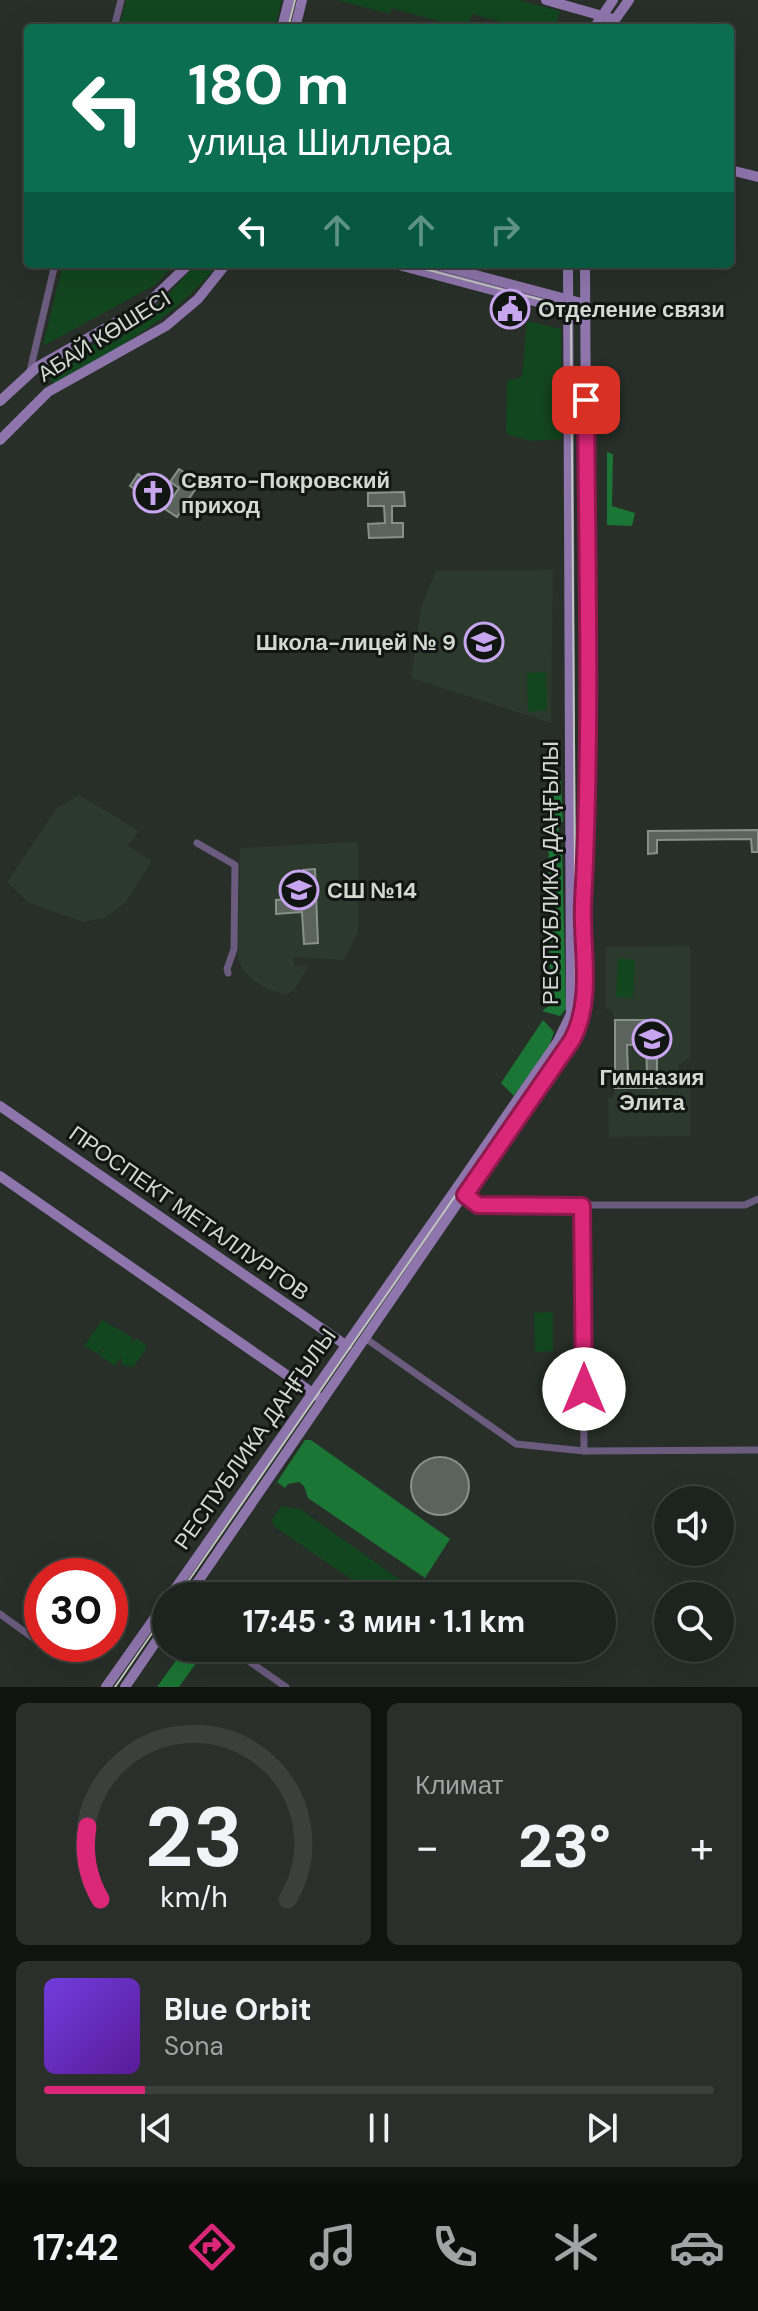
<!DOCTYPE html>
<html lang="ru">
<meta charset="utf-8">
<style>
:root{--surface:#1d231e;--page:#2a2f2b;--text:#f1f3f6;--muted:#a0a4a4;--line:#3b403c;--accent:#db2777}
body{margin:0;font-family:"DM Sans",sans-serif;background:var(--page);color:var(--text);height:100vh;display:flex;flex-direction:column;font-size:30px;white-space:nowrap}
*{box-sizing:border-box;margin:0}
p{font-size:26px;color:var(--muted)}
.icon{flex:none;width:44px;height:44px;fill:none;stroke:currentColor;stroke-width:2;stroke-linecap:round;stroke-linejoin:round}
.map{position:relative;height:1687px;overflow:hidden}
.details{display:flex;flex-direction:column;gap:16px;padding:16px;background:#101310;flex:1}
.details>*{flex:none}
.top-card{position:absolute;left:24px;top:24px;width:710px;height:244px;border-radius:8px;box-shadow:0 8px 32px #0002,0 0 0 2px var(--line);background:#0b6e4f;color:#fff;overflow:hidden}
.fabs{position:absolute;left:654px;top:1486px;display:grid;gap:16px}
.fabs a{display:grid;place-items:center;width:80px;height:80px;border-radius:50%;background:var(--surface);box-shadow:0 8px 32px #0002,0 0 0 2px var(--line);font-size:40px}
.speed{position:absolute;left:24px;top:1558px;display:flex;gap:16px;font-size:40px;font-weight:700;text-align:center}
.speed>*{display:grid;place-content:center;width:104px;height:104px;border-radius:50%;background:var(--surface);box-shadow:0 8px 32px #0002,0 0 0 2px var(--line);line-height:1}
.speed .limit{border:12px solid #d22;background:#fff;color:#111}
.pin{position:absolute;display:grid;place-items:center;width:68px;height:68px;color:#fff;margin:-34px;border-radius:16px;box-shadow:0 4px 12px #0006}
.me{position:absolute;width:88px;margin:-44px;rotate:0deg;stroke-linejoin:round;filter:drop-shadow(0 0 6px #0008)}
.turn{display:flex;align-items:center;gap:28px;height:168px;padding:0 32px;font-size:36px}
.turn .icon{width:104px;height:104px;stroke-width:2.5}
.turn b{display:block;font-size:56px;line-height:68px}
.lanes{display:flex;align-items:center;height:76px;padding:0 32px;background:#0003;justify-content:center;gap:40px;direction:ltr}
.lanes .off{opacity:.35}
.big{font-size:60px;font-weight:800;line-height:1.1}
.details .card{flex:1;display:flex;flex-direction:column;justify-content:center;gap:12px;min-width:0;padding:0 28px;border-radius:12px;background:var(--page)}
.details .dial{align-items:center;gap:0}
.dial svg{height:208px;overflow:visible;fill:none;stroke:var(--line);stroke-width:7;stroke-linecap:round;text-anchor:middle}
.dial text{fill:var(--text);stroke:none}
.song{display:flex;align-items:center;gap:24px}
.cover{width:96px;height:96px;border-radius:12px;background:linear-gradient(135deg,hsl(260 70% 55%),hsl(270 70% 35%))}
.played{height:8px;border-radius:4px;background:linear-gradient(90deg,var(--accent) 15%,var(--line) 15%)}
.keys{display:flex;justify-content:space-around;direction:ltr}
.heat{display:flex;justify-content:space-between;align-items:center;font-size:44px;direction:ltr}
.details .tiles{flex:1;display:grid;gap:16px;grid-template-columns:1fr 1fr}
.card:last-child{grid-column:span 2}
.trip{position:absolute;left:152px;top:1582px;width:464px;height:80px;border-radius:40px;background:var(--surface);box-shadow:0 8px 32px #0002,0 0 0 2px var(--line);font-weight:800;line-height:80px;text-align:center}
.tabs{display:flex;height:128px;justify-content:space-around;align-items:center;background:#0c0e0c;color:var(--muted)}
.tabs .icon{width:56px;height:56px}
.tabs .active{color:var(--accent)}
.tabs b{font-size:36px;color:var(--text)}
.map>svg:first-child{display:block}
</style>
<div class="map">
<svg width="758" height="1687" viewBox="0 0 758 1687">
<rect width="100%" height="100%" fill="#272f28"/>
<!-- built -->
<g fill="#2c392d">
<path d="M553 570 551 723 411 678 421 607 436 571Z"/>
<path d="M79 795 139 831 128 846 152 861 125 903 104 918 83 922 29 903 7 882 57 808Z"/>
<path d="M358 842V932L344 960 294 957V966H309L294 990 287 995 269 990 253 980 243 970 238 959 240 848Z"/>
<path d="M690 946V1058L678 1065V1077L690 1078V1136L609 1137 608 1098H613L615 1087V1020L612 1009H606V947Z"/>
</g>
<!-- green -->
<g fill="#12461f">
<path d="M126 0H282L275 28H119Z"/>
<path d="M337 0H518L560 11 555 28H524L472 14 468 28H463L391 8 390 14Z"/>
<path d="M63 264H174L155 285 43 346Z"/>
<path d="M196 264H219C169 322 119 348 53 384L49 375 41 371 127 327 164 299Z"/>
<path d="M527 321 561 329 562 439 531 441 506 434 507 381 522 377Z"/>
<path d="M546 672 547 710 528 712 527 673Z"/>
<path d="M618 958 635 960 633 998 616 997Z"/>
<path d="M553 1312V1351L535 1352 534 1313Z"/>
<path d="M102 1320 133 1338 130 1344 137 1339 146 1345V1349L133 1367 122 1365 121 1357 115 1366 99 1355 109 1339 98 1354 84 1346Z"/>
<path d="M281 1506 300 1509 403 1582 393 1596H376L275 1527 272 1520Z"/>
</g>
<!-- forest -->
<g fill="#1b7534">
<path d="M607 452 613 454 612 506 635 513 632 526 607 525Z"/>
<path d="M548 779 561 781 563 822H559L558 845 562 846 566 1009 560 1016 542 1011 550 1005Z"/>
<path d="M543 1020 554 1032 549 1047 514 1096 501 1083Z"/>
<path d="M305 1440H311L450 1539 425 1578 308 1498 304 1486 299 1482 288 1484 285 1488 277 1482Z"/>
<path d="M185 1648H207L179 1687H157Z"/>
</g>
<!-- building -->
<g fill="#5b645c" stroke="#889189" stroke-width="2" fill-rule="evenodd">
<path d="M179 469 200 482 177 517 130 486 138 474 173 497 179 488 170 482Z"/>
<path d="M404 492 405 506H392V523H403V537L369 538 368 524 385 523 384 506H368V493Z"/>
<path d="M758 830V852H752L751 839 657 840V853L648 854V831Z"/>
<path d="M315 869 318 943 304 944 302 912 276 914V900L304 898 303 870Z"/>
<path d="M615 1020H657V1088H615ZM646 1044 647 1074H628L627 1045Z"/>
<circle cx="440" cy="1486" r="29"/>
</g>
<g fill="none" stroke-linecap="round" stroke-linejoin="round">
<!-- street -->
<g stroke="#6b5b7e" stroke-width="7">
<path d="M114 28 121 0"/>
<path d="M30 371 55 264"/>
<path d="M197 843 235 865 234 949 227 969 228 973"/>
<path d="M465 1195 478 1205H745L758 1199"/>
<path d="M582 1206 584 1451"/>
<path d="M365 1338 516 1444 584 1451 758 1450"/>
<path d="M0 1614 54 1653"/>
<path d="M230 1648 286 1687"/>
</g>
<!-- secondary -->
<g stroke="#8e75ac" stroke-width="10">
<path d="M546 0 613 19"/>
<path d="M282 28 289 0"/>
<path d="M295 28 302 0"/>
<path d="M594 28 613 0"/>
<path d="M609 28 629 0"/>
<path d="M730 170 758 177"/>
<path d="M395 264 549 305 568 301"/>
<path d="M434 264 585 304"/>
<path d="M0 401 37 367 146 305 189 264"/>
<path d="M0 440 48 392 166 326 198 299 226 264"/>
<path d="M0 1106 347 1346"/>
<path d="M0 1176 317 1396"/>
<path d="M170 1596 458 1186 558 1041 571 1014 568 264"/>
<path d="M188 1596 579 1026 584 1011 583 907 588 819 585 264"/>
<path d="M106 1687 166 1602"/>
<path d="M125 1687 166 1627"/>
</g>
<!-- tram -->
<g stroke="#bfc4bf" stroke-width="2">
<path d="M288 28 295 0"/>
<path d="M178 1596 561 1043 573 1021 576 1009 571 324 568 314 550 302 406 264"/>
<path d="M115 1687 166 1613"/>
</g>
</g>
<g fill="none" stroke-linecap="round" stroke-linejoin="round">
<defs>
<path id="route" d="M584 1389 582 1206 478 1205 465 1195 572 1040C594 999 581 948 583 903 592 736 587 568 586 400"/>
</defs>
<!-- route casing -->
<use href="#route" stroke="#8e194d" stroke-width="20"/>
<!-- route -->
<use href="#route" stroke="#db2777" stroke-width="14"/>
</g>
<!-- icons -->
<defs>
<symbol id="civic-ring" viewBox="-11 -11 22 22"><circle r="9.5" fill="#121613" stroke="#c8a6ef" stroke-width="1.5"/><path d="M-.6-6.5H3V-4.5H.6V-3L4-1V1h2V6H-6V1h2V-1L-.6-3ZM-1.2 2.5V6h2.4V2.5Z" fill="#c8a6ef"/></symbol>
<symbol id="church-ring" viewBox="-11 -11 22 22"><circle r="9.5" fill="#121613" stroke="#c8a6ef" stroke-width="1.5"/><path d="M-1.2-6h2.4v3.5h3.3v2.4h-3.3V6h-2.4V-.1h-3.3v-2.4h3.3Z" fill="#c8a6ef"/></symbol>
<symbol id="school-ring" viewBox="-11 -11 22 22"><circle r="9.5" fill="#121613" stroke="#c8a6ef" stroke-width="1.5"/><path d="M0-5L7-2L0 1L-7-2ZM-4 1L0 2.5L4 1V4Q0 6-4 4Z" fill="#c8a6ef"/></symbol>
</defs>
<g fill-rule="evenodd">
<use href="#civic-ring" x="488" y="287" width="44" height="44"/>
<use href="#church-ring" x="131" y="471" width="44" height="44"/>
<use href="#school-ring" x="462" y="620" width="44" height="44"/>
<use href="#school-ring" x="277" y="868" width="44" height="44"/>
<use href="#school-ring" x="630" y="1017" width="44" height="44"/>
</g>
<g text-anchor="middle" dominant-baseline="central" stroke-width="6" stroke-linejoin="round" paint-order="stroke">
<!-- poi labels -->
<g font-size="22" font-weight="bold" fill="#d3d8d3" stroke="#121613" text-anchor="start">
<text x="538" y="309">Отделение связи</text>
<text x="181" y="480">Свято-Покровский<tspan x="181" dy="25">приход</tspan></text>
<text x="456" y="642" text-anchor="end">Школа-лицей № 9</text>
<text x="327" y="890">СШ №14</text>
<text x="652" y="1077" text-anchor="middle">Гимназия<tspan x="652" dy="25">Элита</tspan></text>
</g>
<!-- street labels -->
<g font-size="22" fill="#d3d8d3" stroke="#121613">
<text transform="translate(104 336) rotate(-32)">АБАЙ КӨШЕСІ</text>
<text transform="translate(550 873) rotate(-90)">РЕСПУБЛИКА ДАҢҒЫЛЫ</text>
<text transform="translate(189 1213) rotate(35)">ПРОСПЕКТ МЕТАЛЛУРГОВ</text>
<text transform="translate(255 1439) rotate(-55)">РЕСПУБЛИКА ДАҢҒЫЛЫ</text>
</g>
</g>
</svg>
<div class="fabs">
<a><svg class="icon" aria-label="sound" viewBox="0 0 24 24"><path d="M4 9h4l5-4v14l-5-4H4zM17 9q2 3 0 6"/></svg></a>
<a><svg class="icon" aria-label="search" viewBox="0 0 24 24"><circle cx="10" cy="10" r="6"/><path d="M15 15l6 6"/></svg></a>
</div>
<div class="speed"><div class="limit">30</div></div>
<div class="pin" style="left:586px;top:400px;background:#d93025"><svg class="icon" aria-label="arrive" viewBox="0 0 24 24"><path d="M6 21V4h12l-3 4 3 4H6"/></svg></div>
<svg class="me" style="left:584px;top:1389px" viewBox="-20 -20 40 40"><circle r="19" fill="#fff"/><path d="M0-13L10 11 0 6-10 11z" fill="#db2777"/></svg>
<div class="trip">17:45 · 3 мин · 1.1 km</div>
<div class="top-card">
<div class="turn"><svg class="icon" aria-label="left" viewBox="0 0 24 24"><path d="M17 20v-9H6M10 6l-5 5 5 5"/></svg><div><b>180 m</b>улица Шиллера</div></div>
<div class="lanes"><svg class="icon" aria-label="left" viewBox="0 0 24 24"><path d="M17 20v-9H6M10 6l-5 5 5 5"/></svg><svg class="icon off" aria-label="ahead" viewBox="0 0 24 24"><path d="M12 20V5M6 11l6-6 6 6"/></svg><svg class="icon off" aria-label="ahead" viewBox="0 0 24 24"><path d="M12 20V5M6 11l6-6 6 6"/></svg><svg class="icon off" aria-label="right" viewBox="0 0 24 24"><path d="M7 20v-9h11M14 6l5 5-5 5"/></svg></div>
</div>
</div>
<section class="details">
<div class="tiles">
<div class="card dial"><svg viewBox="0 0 100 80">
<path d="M14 69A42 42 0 1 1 86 69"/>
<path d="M14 69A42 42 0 0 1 9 41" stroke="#db2777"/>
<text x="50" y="56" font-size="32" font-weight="700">23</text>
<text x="50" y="72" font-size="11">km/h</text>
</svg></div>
<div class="card"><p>Климат</p>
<div class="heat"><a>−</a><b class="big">23°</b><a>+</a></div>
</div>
<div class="card">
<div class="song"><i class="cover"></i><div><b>Blue Orbit</b><p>Sona</p></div></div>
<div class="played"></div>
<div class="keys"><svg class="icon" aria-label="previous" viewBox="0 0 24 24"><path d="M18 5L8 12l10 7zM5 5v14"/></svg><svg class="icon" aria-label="pause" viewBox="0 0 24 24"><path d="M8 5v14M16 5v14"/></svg><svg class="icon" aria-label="next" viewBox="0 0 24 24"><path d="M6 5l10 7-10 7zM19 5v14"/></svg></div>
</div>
</div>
</section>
<nav class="tabs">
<b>17:42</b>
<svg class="icon active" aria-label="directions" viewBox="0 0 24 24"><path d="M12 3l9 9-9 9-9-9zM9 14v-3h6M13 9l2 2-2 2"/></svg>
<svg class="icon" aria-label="music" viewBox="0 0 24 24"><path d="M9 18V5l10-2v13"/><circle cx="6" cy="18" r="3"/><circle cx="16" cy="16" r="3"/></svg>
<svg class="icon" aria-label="phone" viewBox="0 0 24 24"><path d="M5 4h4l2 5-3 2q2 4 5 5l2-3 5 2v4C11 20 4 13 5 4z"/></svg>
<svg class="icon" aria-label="climate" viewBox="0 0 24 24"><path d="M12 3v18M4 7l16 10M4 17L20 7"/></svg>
<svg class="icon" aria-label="car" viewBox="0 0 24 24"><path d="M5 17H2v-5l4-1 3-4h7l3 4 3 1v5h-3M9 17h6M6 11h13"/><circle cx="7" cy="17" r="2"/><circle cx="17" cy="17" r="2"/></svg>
</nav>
